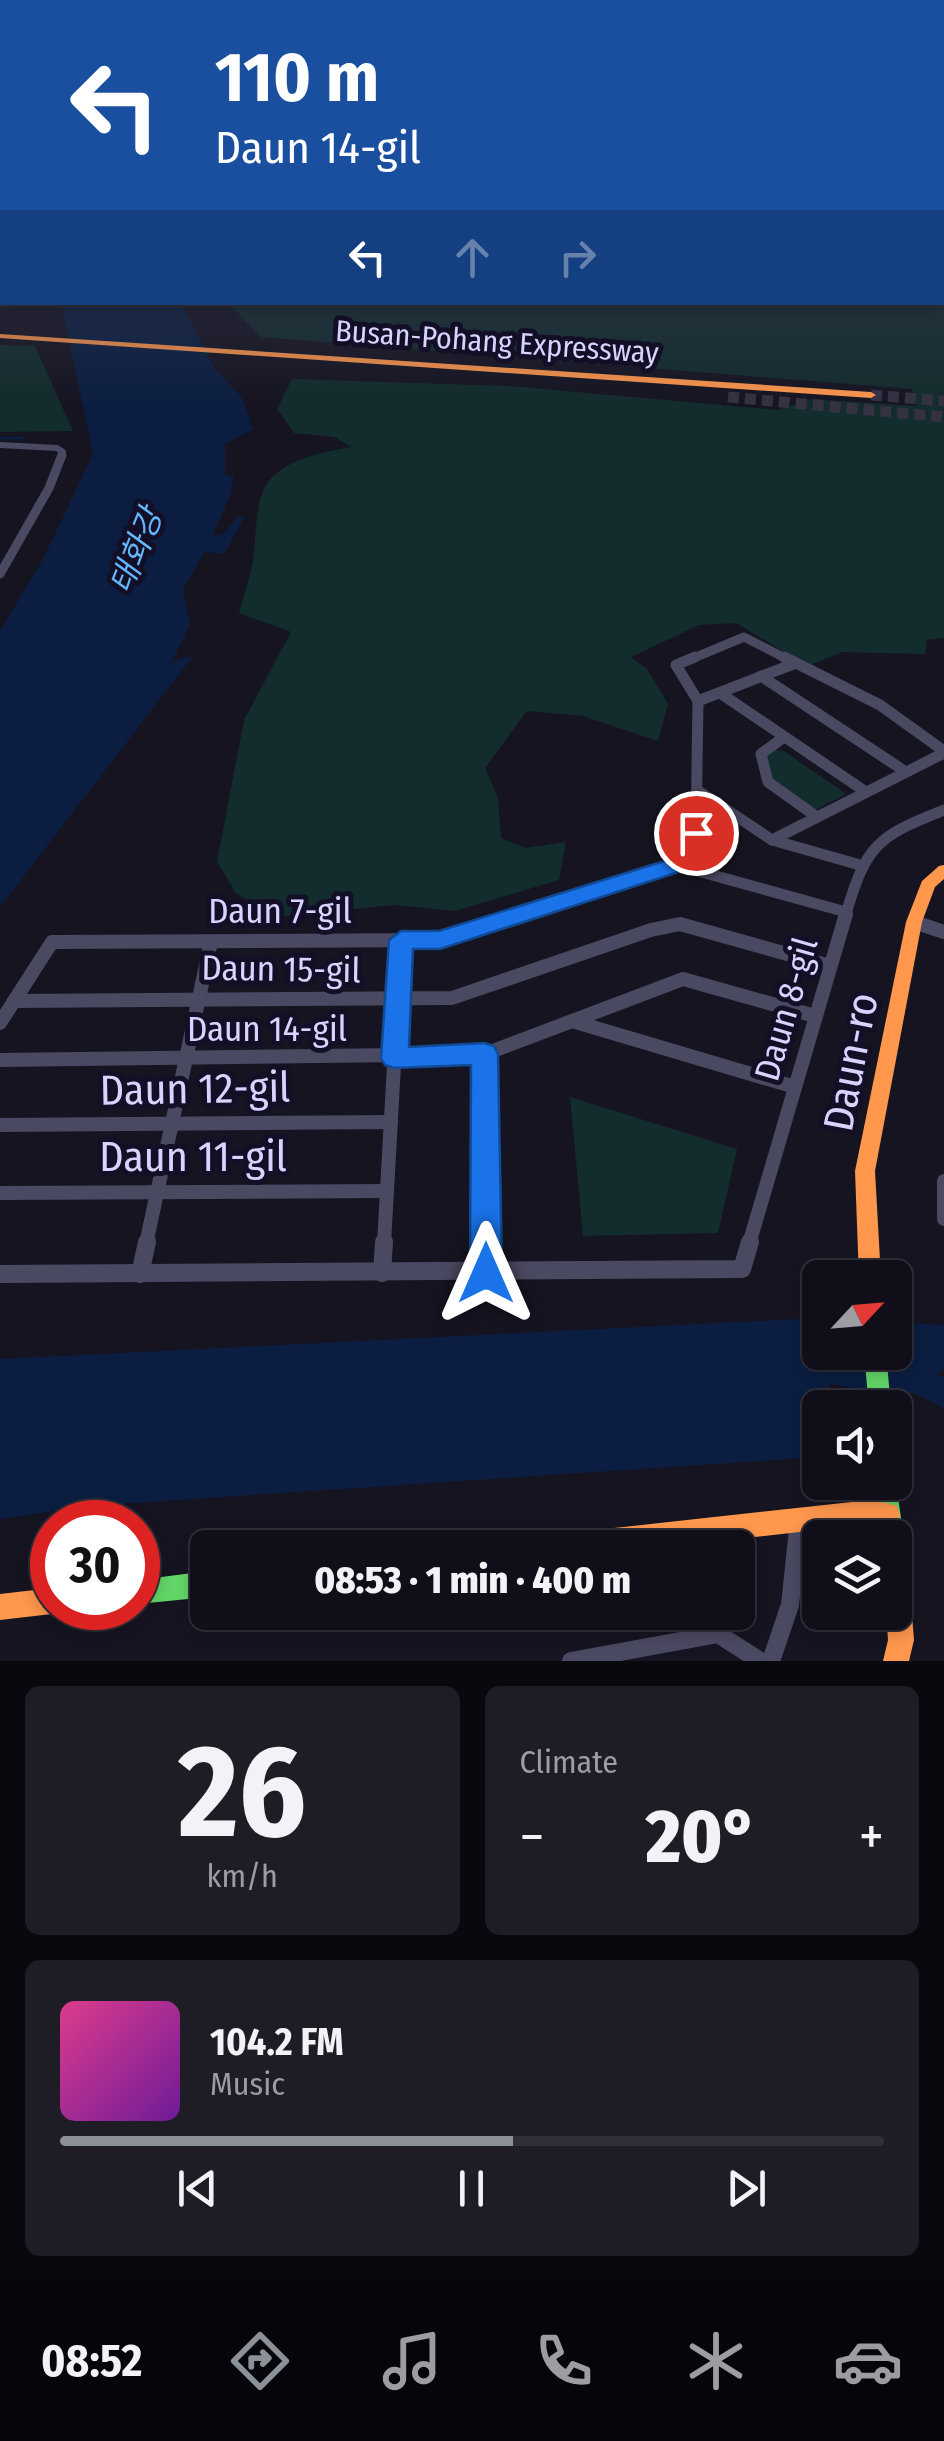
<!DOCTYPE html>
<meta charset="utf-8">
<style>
:root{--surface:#100f19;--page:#1e1d26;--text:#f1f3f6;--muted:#9c9ca2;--line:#302f38;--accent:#8c9099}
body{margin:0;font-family:"Fira Sans Condensed","Noto Sans KR",sans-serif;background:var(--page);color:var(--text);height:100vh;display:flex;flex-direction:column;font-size:38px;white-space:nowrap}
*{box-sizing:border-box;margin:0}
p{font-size:32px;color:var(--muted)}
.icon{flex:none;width:55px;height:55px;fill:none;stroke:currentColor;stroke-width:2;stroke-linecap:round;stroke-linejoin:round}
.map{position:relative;height:1661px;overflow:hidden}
.side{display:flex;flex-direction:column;gap:25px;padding:25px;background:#09080e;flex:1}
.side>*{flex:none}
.hud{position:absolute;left:0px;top:0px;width:945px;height:305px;box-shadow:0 5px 15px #0003,0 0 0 2px var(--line);background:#1a4fa0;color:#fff;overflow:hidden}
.needle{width:65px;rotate:64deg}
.tools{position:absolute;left:802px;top:1260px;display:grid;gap:20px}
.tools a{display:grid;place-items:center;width:110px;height:110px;border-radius:15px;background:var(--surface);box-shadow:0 5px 15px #0003,0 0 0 2px var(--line);font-size:50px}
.speed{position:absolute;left:30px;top:1500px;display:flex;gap:20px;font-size:50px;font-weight:700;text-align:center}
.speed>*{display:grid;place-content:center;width:130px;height:130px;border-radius:50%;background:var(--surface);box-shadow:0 5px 15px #0003,0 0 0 2px var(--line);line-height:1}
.speed .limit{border:15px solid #d22;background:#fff;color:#111}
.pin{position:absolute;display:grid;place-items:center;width:85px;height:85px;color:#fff;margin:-42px;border:5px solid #fff;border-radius:50%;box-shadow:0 2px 10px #0007}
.me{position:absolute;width:110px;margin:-55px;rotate:0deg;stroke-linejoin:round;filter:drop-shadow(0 0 8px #0008)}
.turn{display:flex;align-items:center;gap:35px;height:210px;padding:0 50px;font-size:45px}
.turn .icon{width:130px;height:130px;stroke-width:2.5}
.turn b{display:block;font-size:70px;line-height:85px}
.lanes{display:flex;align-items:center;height:95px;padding:0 50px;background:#0003;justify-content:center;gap:50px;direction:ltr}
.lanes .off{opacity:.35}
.big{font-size:75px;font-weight:800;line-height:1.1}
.side .tile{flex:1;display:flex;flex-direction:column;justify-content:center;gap:15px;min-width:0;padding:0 35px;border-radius:15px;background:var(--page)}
.side .dial{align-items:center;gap:0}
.dial b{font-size:130px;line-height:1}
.song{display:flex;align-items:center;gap:30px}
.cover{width:120px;height:120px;border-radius:15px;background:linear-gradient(135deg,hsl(330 70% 55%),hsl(280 70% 35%))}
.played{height:10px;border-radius:5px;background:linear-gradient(90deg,var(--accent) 55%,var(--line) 55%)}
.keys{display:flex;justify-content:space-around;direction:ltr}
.heat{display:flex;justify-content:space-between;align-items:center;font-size:55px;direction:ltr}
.side .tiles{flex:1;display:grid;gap:25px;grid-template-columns:1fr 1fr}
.tile:last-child{grid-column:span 2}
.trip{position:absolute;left:190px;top:1530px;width:565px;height:100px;border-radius:15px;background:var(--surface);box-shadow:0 5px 15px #0003,0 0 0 2px var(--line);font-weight:800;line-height:100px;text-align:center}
.tab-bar{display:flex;height:160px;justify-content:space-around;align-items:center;background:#06060a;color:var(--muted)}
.tab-bar .icon{width:70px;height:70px}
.tab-bar .active{color:var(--accent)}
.tab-bar b{font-size:45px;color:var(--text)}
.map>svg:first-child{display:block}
</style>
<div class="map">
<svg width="944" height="1661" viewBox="0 0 944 1661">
<rect width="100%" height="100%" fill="#161421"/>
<!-- green -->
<g fill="#132c2d">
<path d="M944 174V638L927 640 925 654 842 652 808 666 736 623 699 625 631 657 647 669 668 704 658 741 583 716 527 711 485 768 498 798 501 838 525 848 566 842 559 880 455 911 394 905 274 917 236 893 217 862 244 720 291 632 239 613C244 595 250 578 253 560 257 538 254 503 267 484 285 458 324 452 351 447L334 437 294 433 277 409 292 379 509 386 778 410 812 399 916 406 912 389 261 337 229 303 942 302Z"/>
<path d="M0 345 35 346 73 431 0 432Z"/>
<path d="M771 749 784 751 846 794 813 811 772 781 765 755Z"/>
<path d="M570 1097 737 1149 718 1233 583 1236Z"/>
</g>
<!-- water -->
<g fill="#0b1e41">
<path d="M61 303H181L215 369 242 398 253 429 225 444V475L234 476 230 496 212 536 223 534 237 518 245 516 224 554 204 552 183 590 190 625 172 661 193 656 0 907V631L43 559 93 454Z"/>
<path d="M820 1318V1352H895V1322L944 1325V1369L937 1374 944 1377V1408L914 1393 904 1396 830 1384 831 1407 820 1408V1457L87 1506 0 1519V1359Z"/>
</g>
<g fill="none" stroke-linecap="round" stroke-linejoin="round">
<!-- stream -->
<path stroke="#0b1e41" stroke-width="2.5" d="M0 438H22"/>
<!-- highway-tunnel -->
<g stroke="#333142" stroke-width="11" stroke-dasharray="11 6" stroke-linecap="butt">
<path d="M871 395 944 401"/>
<path d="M728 397 944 417"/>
</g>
<!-- street-far4 -->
<path stroke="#4a4962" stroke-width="6" d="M0 445 57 448 63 452 61 458"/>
<!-- street-far3 -->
<g stroke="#4a4962" stroke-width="9">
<path d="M0 574 49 488 62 455"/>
<path d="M689 660 744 637 789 660"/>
</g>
<!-- street-far2 -->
<g stroke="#4a4962" stroke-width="11">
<path d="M784 657 880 705 944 751"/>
<path d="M761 676 906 772"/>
<path d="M720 693 866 792"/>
<path d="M698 701 796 663"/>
<path d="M784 737 761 754 768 782 817 817"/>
<path d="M697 790 772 840 860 865"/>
<path d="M772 840 944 753"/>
<path d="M676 865 846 912"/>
<path d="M513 917 676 865 696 833 698 701 676 665 695 657"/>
<path d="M845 917C866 846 875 837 944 810"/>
</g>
<!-- street-far1 -->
<g stroke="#4a4962" stroke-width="14">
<path d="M914 922 944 932"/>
<path d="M14 1001 452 998 651 930 680 924 830 966"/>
<path d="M572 1021 795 1087"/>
<path d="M0 1023 52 942 440 940 521 914"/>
<path d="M485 1054 486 1244"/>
<path d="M0 1060 485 1054 683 979 815 1016"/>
<path d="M0 1125 391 1122"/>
<path d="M944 1181V1219"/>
<path d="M0 1193 387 1191"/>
<path d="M146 1244 211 942"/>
<path d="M384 1244 401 940"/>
<path d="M749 1244 846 914"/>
</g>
<!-- street -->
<g stroke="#4a4962" stroke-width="18">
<path d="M486 1242V1273"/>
<path d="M382 1273 384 1242"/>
<path d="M0 1274 742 1269 750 1242"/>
<path d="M140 1274 147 1242"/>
<path d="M571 1661 718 1634 760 1661"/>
<path d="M771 1661 790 1605 799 1520"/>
</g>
<!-- fast -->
<g fill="#63d668" fill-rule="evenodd">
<path d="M864 1352H886L891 1408H869Z"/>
<path d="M895 1477 904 1538 901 1547 895 1549V1538H880L873 1482H895Z"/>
<path d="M208 1571V1597L138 1604V1580Z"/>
</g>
<!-- slow -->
<g fill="#ff974d" fill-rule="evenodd">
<path d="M0 334 871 392 876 395 871 398 0 338Z"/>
<path d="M944 865V879L935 887 922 922 875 1171 881 1278H859L855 1171 906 922 922 881 939 866Z"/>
<path d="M861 1501 888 1503 897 1506 900 1515 897 1524 888 1527 861 1525 658 1548H529L532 1539 541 1536Z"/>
<path d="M895 1540 904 1543 907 1552 914 1640 909 1661H883L888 1640 886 1612H895Z"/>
<path d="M52 1588V1608H62L61 1610 52 1614 0 1620V1594Z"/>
</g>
</g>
<!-- sky -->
<linearGradient id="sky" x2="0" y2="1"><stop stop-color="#0c0b12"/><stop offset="0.43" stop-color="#363a4e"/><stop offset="1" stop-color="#363a4e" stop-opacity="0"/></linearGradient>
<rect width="944" height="407" fill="url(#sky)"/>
<!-- route -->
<path fill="#1a73e8" stroke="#114b97" stroke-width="2.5" d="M696 826 708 833 685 870 440 949H413L409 1047 484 1043 494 1046 498 1054 502 1273 497 1283 486 1287 474 1283 470 1273 471 1065 394 1068 385 1065 381 1058 389 940 401 931H439L668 860 688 828Z"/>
<g text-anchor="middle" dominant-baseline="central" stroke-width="10" stroke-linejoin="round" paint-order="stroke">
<!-- far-street labels -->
<g font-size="30" fill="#d9d4ff" stroke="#130f26">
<text transform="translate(497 342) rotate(4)">Busan-Pohang Expressway</text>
</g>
<!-- far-water labels -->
<g font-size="32" font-style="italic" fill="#62b6ff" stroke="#130f26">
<text transform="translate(136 551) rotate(-68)">태화강</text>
</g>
<!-- street labels -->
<g font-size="35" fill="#d9d4ff" stroke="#130f26">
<text x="280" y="911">Daun 7-gil</text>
<text transform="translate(281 969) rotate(1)">Daun 15-gil</text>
<text transform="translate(786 1009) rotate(-74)">Daun 8-gil</text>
<text x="267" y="1029">Daun 14-gil</text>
</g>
<!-- near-street labels -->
<g font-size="42" fill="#d9d4ff" stroke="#130f26">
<text transform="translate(851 1062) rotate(-79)">Daun-ro</text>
<text transform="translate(195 1089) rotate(-1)">Daun 12-gil</text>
<text x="193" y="1157">Daun 11-gil</text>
</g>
</g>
</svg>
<div class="tools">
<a><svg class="needle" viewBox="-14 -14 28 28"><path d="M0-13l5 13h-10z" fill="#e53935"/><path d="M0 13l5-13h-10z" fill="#9c9ca2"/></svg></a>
<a><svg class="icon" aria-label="sound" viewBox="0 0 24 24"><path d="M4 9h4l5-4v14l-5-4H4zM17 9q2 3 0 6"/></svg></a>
<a><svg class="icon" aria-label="layers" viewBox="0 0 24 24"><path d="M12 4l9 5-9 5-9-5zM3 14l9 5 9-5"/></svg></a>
</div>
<div class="speed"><div class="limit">30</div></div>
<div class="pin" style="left:696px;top:833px;background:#d93025"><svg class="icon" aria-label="arrive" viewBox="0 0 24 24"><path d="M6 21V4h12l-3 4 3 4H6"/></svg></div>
<svg class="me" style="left:486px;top:1273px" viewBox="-20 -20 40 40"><path d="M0-17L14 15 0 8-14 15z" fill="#1a73e8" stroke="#fff" stroke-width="4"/></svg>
<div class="trip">08:53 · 1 min · 400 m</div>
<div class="hud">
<div class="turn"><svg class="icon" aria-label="left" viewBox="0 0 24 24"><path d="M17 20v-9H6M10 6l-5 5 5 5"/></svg><div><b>110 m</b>Daun 14-gil</div></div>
<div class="lanes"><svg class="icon" aria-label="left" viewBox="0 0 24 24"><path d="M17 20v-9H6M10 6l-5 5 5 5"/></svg><svg class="icon off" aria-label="ahead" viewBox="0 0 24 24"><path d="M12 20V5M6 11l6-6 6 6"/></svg><svg class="icon off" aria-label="right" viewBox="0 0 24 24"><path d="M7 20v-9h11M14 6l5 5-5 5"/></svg></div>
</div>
</div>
<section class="side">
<div class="tiles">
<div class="tile dial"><b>26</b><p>km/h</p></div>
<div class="tile"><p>Climate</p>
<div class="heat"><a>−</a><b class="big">20°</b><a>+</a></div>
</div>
<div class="tile">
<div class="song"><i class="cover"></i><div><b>104.2 FM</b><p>Music</p></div></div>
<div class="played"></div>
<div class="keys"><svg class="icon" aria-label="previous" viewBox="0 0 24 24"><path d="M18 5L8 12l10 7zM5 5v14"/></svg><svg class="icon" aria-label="pause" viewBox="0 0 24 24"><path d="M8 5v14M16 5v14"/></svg><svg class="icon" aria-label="next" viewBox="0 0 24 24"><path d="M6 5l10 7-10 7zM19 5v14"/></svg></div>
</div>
</div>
</section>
<nav class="tab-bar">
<b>08:52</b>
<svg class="icon active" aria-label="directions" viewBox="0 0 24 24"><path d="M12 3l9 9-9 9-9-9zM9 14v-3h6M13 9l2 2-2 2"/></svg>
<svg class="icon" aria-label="music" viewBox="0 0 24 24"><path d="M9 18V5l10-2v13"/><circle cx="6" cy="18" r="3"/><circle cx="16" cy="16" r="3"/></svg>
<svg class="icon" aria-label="phone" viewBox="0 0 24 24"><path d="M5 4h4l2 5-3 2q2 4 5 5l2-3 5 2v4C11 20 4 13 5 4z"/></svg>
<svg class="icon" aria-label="climate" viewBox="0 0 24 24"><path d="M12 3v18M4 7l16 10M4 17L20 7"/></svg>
<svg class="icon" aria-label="car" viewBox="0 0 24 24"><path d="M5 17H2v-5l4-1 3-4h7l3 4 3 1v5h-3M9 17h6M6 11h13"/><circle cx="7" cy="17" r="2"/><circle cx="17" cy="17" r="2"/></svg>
</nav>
